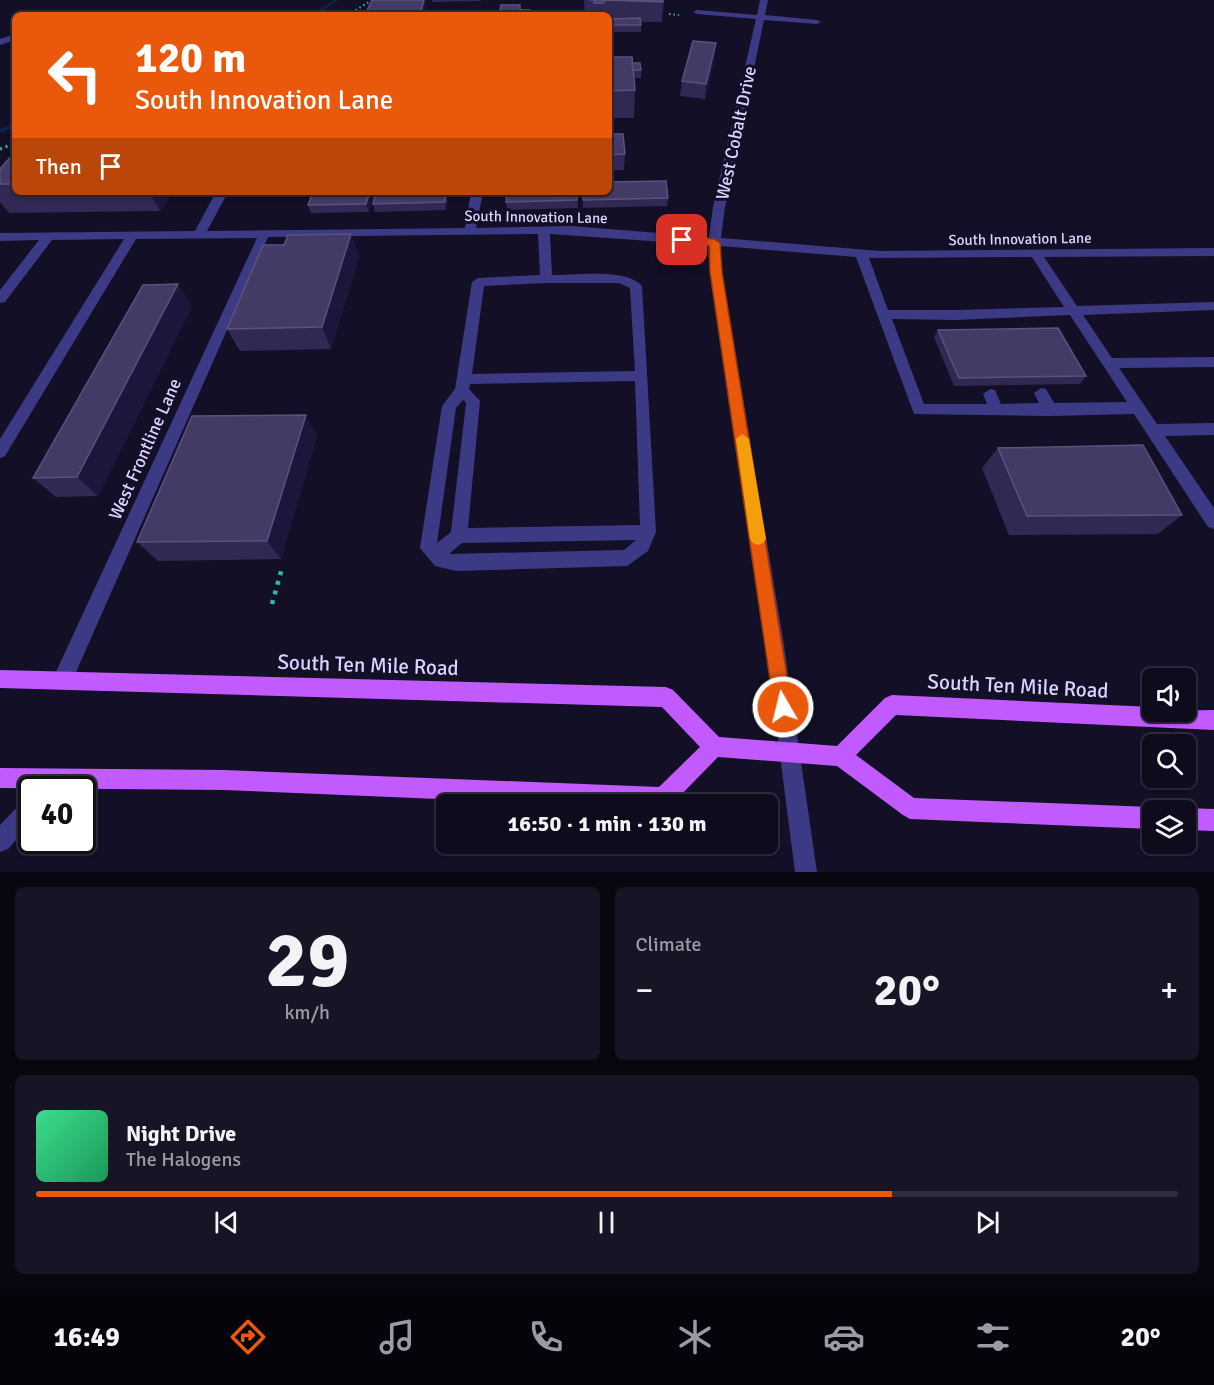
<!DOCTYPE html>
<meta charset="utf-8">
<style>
:root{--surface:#0e0b1c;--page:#171425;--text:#f1f3f6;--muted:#9b9ba3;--line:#2e2b3b;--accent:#ea580c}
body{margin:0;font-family:Signika,sans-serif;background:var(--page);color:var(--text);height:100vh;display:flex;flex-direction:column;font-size:22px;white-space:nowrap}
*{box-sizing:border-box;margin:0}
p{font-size:20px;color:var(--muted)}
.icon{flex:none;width:33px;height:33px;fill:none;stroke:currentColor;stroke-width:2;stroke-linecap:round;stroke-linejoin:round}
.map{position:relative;height:872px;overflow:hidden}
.panel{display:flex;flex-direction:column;gap:15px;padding:15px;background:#08060f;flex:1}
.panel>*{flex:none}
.guide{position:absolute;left:12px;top:12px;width:600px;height:183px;border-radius:9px;box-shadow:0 2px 4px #0004,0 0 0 2px var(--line);background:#ea580c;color:#fff;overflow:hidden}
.controls{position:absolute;left:1142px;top:668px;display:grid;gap:12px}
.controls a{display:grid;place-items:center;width:54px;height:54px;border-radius:9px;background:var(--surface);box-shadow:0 2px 4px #0004,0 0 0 2px var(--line);font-size:30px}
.speed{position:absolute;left:18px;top:776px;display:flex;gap:12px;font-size:30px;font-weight:700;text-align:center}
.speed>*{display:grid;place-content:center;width:78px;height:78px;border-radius:50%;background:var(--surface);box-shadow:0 2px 4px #0004,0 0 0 2px var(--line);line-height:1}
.speed .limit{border:3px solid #111;border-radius:9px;background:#fff;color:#111}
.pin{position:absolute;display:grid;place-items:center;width:51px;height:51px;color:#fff;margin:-26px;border-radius:12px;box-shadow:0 3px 9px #0006}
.me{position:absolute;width:66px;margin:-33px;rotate:352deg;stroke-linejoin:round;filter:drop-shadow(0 0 4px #0008)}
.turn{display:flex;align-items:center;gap:21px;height:126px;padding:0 24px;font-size:27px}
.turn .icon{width:78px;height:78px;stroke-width:2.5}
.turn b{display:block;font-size:42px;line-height:51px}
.then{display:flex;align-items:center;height:57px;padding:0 24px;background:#0003;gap:12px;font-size:22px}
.big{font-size:45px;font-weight:700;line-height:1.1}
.panel .card{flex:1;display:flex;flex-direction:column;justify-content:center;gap:9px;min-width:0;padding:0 21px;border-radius:9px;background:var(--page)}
.panel .dial{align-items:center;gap:0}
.dial b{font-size:78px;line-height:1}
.song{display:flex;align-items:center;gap:18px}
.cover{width:72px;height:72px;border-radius:9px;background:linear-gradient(135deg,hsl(150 70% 55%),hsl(150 70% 35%))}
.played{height:6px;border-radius:3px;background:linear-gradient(90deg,var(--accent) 75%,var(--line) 75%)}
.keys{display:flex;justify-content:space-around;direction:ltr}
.heat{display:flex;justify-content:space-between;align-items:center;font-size:33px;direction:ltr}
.panel .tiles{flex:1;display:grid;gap:15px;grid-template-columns:1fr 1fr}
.card:last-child{grid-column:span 2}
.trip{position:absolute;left:436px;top:794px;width:342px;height:60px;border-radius:9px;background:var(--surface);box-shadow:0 2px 4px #0004,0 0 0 2px var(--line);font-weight:700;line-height:60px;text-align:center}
.tabs{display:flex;height:96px;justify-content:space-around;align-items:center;background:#06040b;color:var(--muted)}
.tabs .icon{width:42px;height:42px}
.tabs .on{color:var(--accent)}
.tabs b{font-size:27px;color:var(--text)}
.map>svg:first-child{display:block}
</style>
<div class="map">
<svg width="1214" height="872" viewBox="0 0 1214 872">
<rect width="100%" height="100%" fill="#130f26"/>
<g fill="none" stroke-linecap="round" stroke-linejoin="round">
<!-- stream -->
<g fill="#0c2248" fill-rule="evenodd">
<path d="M334 0H339L316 15H311Z"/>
<path d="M15 123V127L0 133V129Z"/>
</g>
<!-- path-far2 -->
<g stroke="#2fb8b0" stroke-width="2" stroke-dasharray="1.5 3" stroke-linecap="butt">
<path d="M669 14 679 15"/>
<path d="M348 15 372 0"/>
</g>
<!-- path-far1 -->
<path stroke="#2fb8b0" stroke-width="3" stroke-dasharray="2 4" stroke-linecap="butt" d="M0 149 15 143"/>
<!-- path -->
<path stroke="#2fb8b0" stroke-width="4.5" stroke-dasharray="4 6" stroke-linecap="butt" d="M272 604 282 568"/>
<!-- minor -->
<g fill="#3d3a85" fill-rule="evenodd">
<path d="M760 0H768L765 15 817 20 821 22 817 24 764 20 725 207 721 238 880 251 1214 248V256L1044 257 1077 306 1214 302V310L1083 315 1112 358 1214 357V367L1119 368 1157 424 1214 423V435L1165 436 1214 508V529L1208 527 1134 414 1050 416 914 414 856 257 720 246 722 272 783 639 817 872H795L765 639 710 272 708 245 550 234 552 275C575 275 628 268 642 286L656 532 648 551 627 566 456 571 435 566 420 548 442 406 455 389 472 282 478 278 540 275 538 234 268 237 69 688 62 690 55 688 53 681 55 674 257 238 136 239 5 456 0 458V439L124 239 52 240 5 302 0 303V290L39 240 0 241V233L195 231 216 192H228L207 231 465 228 471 192H483L476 228 571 226 709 237 713 207 756 19 697 14 693 12 697 10 757 15ZM1032 257 1064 307 956 310H888L869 258ZM546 283H619L630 288 635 371 472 374 484 286ZM1070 315 1127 402 1054 403 1046 389 1041 388 1034 393 1039 403 1001 404 995 390 990 389 983 394 987 404H924L892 319 956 320ZM635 381 640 525 468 528 480 401 469 389 470 384ZM463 400 466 403 451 532 437 543 456 408ZM636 540 624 550 449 554 462 543Z"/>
<path d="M15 34V40L0 45V39Z"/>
<path d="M32 796V822L8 849 0 852V825L25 799Z"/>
</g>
<!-- major -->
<g fill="#c25bff" fill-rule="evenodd">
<path d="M0 670 666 687 673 690 719 737 837 746 885 698 892 695 1152 707V711L1214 710V730L896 715 856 755 914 798 1152 807 1158 810H1152V829L910 819 903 815 837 766 718 757 672 804H556L224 790 0 788V768L224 770 659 787 700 747 662 707 0 688Z"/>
<path d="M1185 808 1214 809V831L1185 830V810H1181Z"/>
</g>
</g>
<!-- wall -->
<g fill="#312854">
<path d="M432 0H481V1L432 2Z"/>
<path d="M584 0H664L662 22H641V32H609V15H585Z"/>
<path d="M609 57 632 63 641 70V78H633L635 90 634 118H609Z"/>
<path d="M715 58 705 99 680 96 682 81Z"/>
<path d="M609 134 625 154 624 170H609Z"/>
<path d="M15 152V192H173L160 211 9 213 0 202V169Z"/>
<path d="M285 192H373L374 194 369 212 311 213 308 205 313 193 286 194Z"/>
<path d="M577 192 578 208 507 210 506 202Z"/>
<path d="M583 192 668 198 667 206 583 208Z"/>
<path d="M449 193 446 210 375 212 373 204Z"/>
<path d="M351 234 359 257 331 349 240 351 227 329 284 245Z"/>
<path d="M192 306 98 496 56 497 33 478Z"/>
<path d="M938 330 1086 376 1080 384 954 386 934 337Z"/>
<path d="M317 436 281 559 158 561 137 542Z"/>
<path d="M998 448 1182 515 1158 534 1009 535 982 468Z"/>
</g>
<!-- shaded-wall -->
<g fill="#1d163a">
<path d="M424 0H425L428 15H420Z"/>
<path d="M663 0H664V9L662 22Z"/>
<path d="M716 43 715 58 705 99 706 84Z"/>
<path d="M149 192H173L160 211Z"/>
<path d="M370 192H373L374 194 369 212 366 204Z"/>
<path d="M446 192H449L446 210 445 202Z"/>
<path d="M351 234 359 257 331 349 322 327Z"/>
<path d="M178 284 192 306 98 496 77 477Z"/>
<path d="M306 415 317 436 281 559 267 541Z"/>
</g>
<!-- building -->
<g fill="#433a66" stroke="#5a527e" stroke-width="1.5">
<path d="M372 0H424L420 15H365Z"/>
<path d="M589 0H663V2L604 0V3H594V0Z"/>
<path d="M501 5H520V10H530L529 15H499Z"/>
<path d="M640 18 641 25H609V19Z"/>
<path d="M693 41 716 43 706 84 682 81Z"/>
<path d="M609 57H632L635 90 609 91Z"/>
<path d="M632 63H640L641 70H633Z"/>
<path d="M609 134H623L625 154 609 155Z"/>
<path d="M15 152V184H0V169Z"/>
<path d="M666 181 668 198 583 200V192H609V182Z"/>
<path d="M313 192H370L366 204 308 205Z"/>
<path d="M376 192H446L445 202 373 204Z"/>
<path d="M507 192H577V200L506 202Z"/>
<path d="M351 234 322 327 227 329 263 245H284L288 235Z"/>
<path d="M178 284 77 477 33 478 143 285Z"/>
<path d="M1058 328 1086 376 959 378 938 330Z"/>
<path d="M306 415 267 541 137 542 192 416Z"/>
<path d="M1143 445 1182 515 1027 516 998 448Z"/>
</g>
<!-- route -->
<path fill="#ea580c" stroke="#983908" stroke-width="1.5" d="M682 236 714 239 720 243 722 272 792 707 789 713 783 716 777 713 774 707 710 272 709 246 678 242V237Z"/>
<!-- slow -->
<path fill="#f59e0b" d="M742 434 749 439 766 539 763 543 758 545 753 543 750 539 736 439Z"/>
<g text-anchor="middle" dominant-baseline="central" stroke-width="6" stroke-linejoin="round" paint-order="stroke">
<!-- far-street labels -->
<g font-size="15" fill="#d9d4ff" stroke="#130f26">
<text transform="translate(536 217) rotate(1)">South Innovation Lane</text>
<text transform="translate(1020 239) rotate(-1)">South Innovation Lane</text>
</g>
<!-- street labels -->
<g font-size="18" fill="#d9d4ff" stroke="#130f26">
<text transform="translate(736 133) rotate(-78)">West Cobalt Drive</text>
<text transform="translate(145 449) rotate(-66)">West Frontline Lane</text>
</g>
<!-- near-street labels -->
<g font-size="21" fill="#d9d4ff" stroke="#130f26">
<text transform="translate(368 665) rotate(2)">South Ten Mile Road</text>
<text transform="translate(1018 686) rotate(3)">South Ten Mile Road</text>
</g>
</g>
</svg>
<div class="controls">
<a><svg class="icon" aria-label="sound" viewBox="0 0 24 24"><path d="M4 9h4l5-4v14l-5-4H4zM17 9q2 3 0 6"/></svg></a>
<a><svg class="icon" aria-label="search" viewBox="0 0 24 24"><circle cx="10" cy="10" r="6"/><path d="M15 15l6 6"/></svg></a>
<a><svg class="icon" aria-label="layers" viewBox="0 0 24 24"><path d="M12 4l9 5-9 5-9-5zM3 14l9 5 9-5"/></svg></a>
</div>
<div class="speed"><div class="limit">40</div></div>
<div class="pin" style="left:682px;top:240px;background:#d93025"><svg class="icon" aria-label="arrive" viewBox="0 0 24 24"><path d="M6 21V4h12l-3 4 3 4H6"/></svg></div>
<svg class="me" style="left:783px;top:707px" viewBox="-20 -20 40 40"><circle r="17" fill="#ea580c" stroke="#fff" stroke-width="3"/><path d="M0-11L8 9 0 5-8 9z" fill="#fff"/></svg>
<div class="trip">16:50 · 1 min · 130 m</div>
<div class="guide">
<div class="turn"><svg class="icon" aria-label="left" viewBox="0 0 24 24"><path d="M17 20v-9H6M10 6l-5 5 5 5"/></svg><div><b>120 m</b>South Innovation Lane</div></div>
<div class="then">Then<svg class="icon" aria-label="arrive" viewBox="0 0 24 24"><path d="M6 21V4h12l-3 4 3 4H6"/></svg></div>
</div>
</div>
<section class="panel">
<div class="tiles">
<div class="card dial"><b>29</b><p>km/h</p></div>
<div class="card"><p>Climate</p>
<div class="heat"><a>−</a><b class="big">20°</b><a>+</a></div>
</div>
<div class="card">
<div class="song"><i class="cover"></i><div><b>Night Drive</b><p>The Halogens</p></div></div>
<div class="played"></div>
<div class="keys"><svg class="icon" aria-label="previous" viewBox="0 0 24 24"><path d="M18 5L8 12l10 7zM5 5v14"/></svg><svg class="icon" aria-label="pause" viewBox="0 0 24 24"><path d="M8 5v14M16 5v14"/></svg><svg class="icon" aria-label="next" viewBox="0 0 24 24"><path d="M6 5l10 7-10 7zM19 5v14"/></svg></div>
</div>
</div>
</section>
<nav class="tabs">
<b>16:49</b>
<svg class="icon on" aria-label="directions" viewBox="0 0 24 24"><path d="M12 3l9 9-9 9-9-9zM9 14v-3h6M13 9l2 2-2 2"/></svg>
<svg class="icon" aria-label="music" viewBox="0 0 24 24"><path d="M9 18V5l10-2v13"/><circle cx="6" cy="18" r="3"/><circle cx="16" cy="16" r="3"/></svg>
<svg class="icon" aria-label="phone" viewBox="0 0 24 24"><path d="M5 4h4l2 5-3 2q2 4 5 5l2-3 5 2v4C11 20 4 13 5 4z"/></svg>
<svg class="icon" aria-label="climate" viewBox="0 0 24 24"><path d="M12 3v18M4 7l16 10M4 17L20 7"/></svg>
<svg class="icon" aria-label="car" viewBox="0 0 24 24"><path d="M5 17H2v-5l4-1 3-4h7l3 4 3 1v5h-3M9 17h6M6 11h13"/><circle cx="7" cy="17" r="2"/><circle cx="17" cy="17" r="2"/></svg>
<svg class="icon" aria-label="filters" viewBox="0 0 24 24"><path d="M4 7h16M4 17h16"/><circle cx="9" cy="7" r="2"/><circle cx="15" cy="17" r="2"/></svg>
<b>20°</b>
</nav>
